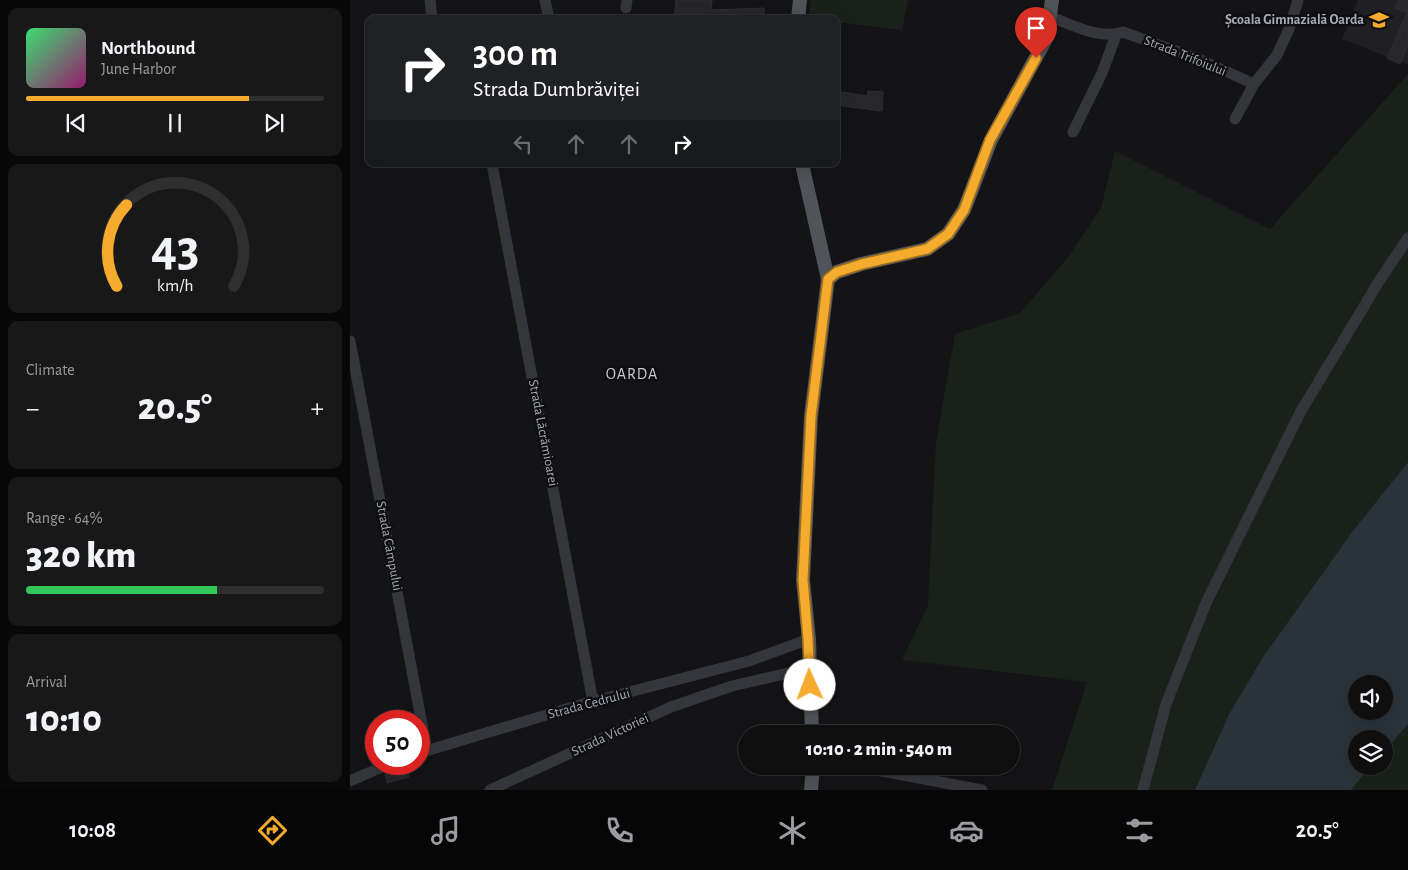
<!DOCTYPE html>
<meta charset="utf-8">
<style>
:root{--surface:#0f0f10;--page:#181819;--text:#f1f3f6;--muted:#9b9c9f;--line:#2f2f30;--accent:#f4ab2e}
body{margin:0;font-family:"Alegreya Sans",sans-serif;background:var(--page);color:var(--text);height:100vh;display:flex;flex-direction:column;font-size:19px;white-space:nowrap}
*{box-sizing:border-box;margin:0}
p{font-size:16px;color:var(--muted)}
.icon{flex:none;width:28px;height:28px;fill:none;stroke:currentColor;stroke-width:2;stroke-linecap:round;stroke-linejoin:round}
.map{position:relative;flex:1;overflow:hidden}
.details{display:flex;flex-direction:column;gap:8px;padding:8px;background:#080809;width:350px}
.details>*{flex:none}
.top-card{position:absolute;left:15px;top:15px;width:475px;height:152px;border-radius:10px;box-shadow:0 5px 20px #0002,0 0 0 1px var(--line);background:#202124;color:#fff;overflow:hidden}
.fabs{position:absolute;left:998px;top:675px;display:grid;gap:10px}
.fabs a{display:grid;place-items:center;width:45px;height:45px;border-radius:50%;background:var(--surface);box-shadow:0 5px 20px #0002,0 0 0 1px var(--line);font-size:25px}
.speed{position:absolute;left:15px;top:710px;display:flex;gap:10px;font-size:25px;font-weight:700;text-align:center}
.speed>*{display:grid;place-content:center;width:65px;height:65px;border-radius:50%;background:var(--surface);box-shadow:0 5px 20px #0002,0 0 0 1px var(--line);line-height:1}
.speed .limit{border:8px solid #d22;background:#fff;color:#111}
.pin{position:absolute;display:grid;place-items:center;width:42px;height:42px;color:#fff;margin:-51px -21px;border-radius:50% 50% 50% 0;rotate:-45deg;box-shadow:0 0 5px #0007}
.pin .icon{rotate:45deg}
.me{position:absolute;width:55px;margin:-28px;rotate:358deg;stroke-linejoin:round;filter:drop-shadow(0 0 4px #0008)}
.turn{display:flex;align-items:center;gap:18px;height:105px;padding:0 25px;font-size:22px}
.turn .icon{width:65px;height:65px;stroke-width:2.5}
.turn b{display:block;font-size:35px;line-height:42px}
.lanes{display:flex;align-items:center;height:48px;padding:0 25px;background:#0003;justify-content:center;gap:25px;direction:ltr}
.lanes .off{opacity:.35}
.big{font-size:38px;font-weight:800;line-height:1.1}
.details .widget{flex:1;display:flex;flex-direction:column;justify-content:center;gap:8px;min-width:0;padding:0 18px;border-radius:10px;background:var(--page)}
.details .dial{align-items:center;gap:0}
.dial svg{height:130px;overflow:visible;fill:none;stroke:var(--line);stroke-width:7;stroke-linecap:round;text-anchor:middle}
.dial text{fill:var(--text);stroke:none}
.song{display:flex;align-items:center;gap:15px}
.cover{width:60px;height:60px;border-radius:8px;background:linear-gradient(135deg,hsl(140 70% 55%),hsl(320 70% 35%))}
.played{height:5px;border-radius:2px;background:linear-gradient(90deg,var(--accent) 75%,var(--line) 75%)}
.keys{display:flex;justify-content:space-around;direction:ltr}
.heat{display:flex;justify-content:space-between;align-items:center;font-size:28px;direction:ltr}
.charge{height:8px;border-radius:4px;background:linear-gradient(90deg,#34c759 64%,var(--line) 0)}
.trip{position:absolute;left:388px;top:725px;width:282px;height:50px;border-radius:25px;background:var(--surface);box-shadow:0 5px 20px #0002,0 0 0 1px var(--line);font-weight:800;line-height:50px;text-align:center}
.menu{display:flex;height:80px;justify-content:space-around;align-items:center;background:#060606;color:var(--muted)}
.menu .icon{width:35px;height:35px}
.menu .selected{color:var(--accent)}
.menu b{font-size:22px;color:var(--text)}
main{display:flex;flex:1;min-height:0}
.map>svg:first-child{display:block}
</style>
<main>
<section class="details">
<div class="widget">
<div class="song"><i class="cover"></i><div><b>Northbound</b><p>June Harbor</p></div></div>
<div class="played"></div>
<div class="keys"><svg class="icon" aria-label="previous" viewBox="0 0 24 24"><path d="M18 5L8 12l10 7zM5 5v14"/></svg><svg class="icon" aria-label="pause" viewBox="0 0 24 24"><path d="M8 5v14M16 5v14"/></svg><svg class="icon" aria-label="next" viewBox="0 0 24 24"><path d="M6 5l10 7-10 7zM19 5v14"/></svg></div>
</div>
<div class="widget dial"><svg viewBox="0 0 100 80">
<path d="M14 69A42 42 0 1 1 86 69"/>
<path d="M14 69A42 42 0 0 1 20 19" stroke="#f4ab2e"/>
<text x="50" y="56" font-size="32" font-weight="700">43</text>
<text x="50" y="72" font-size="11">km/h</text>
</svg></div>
<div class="widget"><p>Climate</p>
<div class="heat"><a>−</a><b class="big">20.5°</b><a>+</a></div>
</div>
<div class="widget"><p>Range · 64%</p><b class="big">320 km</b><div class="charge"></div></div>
<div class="widget"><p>Arrival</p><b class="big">10:10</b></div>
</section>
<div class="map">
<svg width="1058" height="790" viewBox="0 0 1058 790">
<rect width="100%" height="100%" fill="#141416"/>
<!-- built -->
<path fill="#202023" d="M1008 0H1058V65L992 39Z"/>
<!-- green -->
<g fill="#1a211b">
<path d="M461 0H558L552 30 486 22V19H459Z"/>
<path d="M1058 74V462L1002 532 913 657 879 714 845 790H702L737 682 552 660 578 605 586 442 605 334 670 313 716 260 751 208 765 151 920 229Z"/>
<path d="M1058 724V790H1001L1021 766H1034V752Z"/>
</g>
<!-- water -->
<path fill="#2a333a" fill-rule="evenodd" d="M1058 462V724L1034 752V739H1006V766H1021L1001 790H845L879 714 913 657 1002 532ZM1006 684H1034V711H1006Z"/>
<!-- building -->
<g fill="#27272a" stroke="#2e2e32">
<path d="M326 0H362L361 10 414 8V19H324Z"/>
<path d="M1049 0H1058V44L1050 64 1037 58 1057 13 1045 8Z"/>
<path d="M486 91 517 96 518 91 533 92 532 111 486 105Z"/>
<path d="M57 768 59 777 37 783 35 774Z"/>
</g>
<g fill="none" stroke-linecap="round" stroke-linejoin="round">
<!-- minor -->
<g stroke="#35363b" stroke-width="11">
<path d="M80 0 82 19"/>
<path d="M195 0 199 19"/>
<path d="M276 8 277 0"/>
<path d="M701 17C723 25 749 40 773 32L851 60 904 84"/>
<path d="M885 119 904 84 927 55 939 29 948 0"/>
<path d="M723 132 752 73 766 35"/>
<path d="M142 164 243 702"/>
<path d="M0 341 77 751"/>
<path d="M69 753 233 704 399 661 459 639"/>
<path d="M505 766 632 790"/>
<path d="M0 781 39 764"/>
<path d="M140 790 321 707 382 686 460 668"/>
<path d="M793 790 816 704 856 603 951 411 1031 278 1058 238"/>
</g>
<!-- major -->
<g stroke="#51535a" stroke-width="14">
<path d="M448 19 450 0"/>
<path d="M452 164 478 279 461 416 453 580 459 639 462 734"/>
<path d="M478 279 487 272 511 264 577 249 598 234 614 210 641 140 697 37 702 0"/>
<path d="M461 790 463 766"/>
</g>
</g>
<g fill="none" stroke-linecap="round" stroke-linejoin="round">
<defs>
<path id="route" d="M460 685 458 639 453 580 461 416 478 279 487 272 512 264 577 249 598 234 614 210 640 140 686 58"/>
</defs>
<!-- route casing -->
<use href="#route" stroke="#9f6f1e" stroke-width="12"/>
<!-- route -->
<use href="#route" stroke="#f4ab2e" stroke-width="9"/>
</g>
<!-- icons -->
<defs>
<symbol id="school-bare" viewBox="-9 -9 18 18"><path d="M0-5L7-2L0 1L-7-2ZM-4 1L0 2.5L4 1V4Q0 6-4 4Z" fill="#f4ab2e" stroke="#0f0f11" stroke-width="2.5" paint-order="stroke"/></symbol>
</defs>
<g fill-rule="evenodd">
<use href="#school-bare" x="1015" y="6" width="28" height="28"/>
</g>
<g text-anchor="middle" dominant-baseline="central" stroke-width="5" stroke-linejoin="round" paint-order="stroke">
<!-- poi labels -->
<g font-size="14" font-weight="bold" fill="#a6abb6" stroke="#0f0f11" text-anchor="end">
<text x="1014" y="20">Școala Gimnazială Oarda</text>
</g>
<!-- street labels -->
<g font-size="14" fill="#a6abb6" stroke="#0f0f11">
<text transform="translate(835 56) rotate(22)">Strada Trifoiului</text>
<text transform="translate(193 433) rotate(79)">Strada Lăcrămioarei</text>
<text transform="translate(39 546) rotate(79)">Strada Câmpului</text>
<text transform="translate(239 704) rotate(-15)">Strada Cedrului</text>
<text transform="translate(260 735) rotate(-25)">Strada Victoriei</text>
</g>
<!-- quarter labels -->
<g font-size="16" letter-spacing="1" fill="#c7cad2" stroke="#0f0f11">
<text x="282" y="374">OARDA</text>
</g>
</g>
</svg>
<div class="fabs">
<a><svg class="icon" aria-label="sound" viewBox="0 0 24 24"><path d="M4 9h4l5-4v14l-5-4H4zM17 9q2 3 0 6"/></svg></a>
<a><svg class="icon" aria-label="layers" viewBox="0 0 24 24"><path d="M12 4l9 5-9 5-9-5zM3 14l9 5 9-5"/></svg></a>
</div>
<div class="speed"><div class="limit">50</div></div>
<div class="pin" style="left:686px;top:58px;background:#d93025"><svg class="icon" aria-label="arrive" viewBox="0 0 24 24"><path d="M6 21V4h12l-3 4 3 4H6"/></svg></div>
<svg class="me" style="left:460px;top:685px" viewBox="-20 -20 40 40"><circle r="19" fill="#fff"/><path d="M0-13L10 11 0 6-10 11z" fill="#f4ab2e"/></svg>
<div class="trip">10:10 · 2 min · 540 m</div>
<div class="top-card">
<div class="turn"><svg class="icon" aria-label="right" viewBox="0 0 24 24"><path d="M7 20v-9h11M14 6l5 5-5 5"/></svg><div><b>300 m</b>Strada Dumbrăviței</div></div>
<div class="lanes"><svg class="icon off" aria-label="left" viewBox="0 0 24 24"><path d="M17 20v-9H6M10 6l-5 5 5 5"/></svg><svg class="icon off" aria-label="ahead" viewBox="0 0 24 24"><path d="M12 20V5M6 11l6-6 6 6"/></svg><svg class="icon off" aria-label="ahead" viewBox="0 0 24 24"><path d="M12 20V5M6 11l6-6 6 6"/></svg><svg class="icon" aria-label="right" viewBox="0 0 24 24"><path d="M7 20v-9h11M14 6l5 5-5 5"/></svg></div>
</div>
</div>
</main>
<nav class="menu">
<b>10:08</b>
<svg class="icon selected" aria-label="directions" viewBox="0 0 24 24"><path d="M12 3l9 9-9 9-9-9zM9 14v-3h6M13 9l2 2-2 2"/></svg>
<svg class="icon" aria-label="music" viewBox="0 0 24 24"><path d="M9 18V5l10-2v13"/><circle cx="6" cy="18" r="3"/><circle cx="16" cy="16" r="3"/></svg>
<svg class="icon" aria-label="phone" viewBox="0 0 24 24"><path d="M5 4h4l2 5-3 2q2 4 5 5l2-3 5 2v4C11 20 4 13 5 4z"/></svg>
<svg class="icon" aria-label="climate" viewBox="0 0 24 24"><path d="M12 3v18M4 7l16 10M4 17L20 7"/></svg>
<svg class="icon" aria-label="car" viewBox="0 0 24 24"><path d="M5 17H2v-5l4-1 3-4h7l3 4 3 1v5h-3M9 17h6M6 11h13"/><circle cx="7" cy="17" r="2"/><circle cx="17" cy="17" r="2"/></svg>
<svg class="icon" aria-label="filters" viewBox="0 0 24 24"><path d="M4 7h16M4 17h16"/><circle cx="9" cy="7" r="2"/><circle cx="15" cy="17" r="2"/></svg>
<b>20.5°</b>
</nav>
